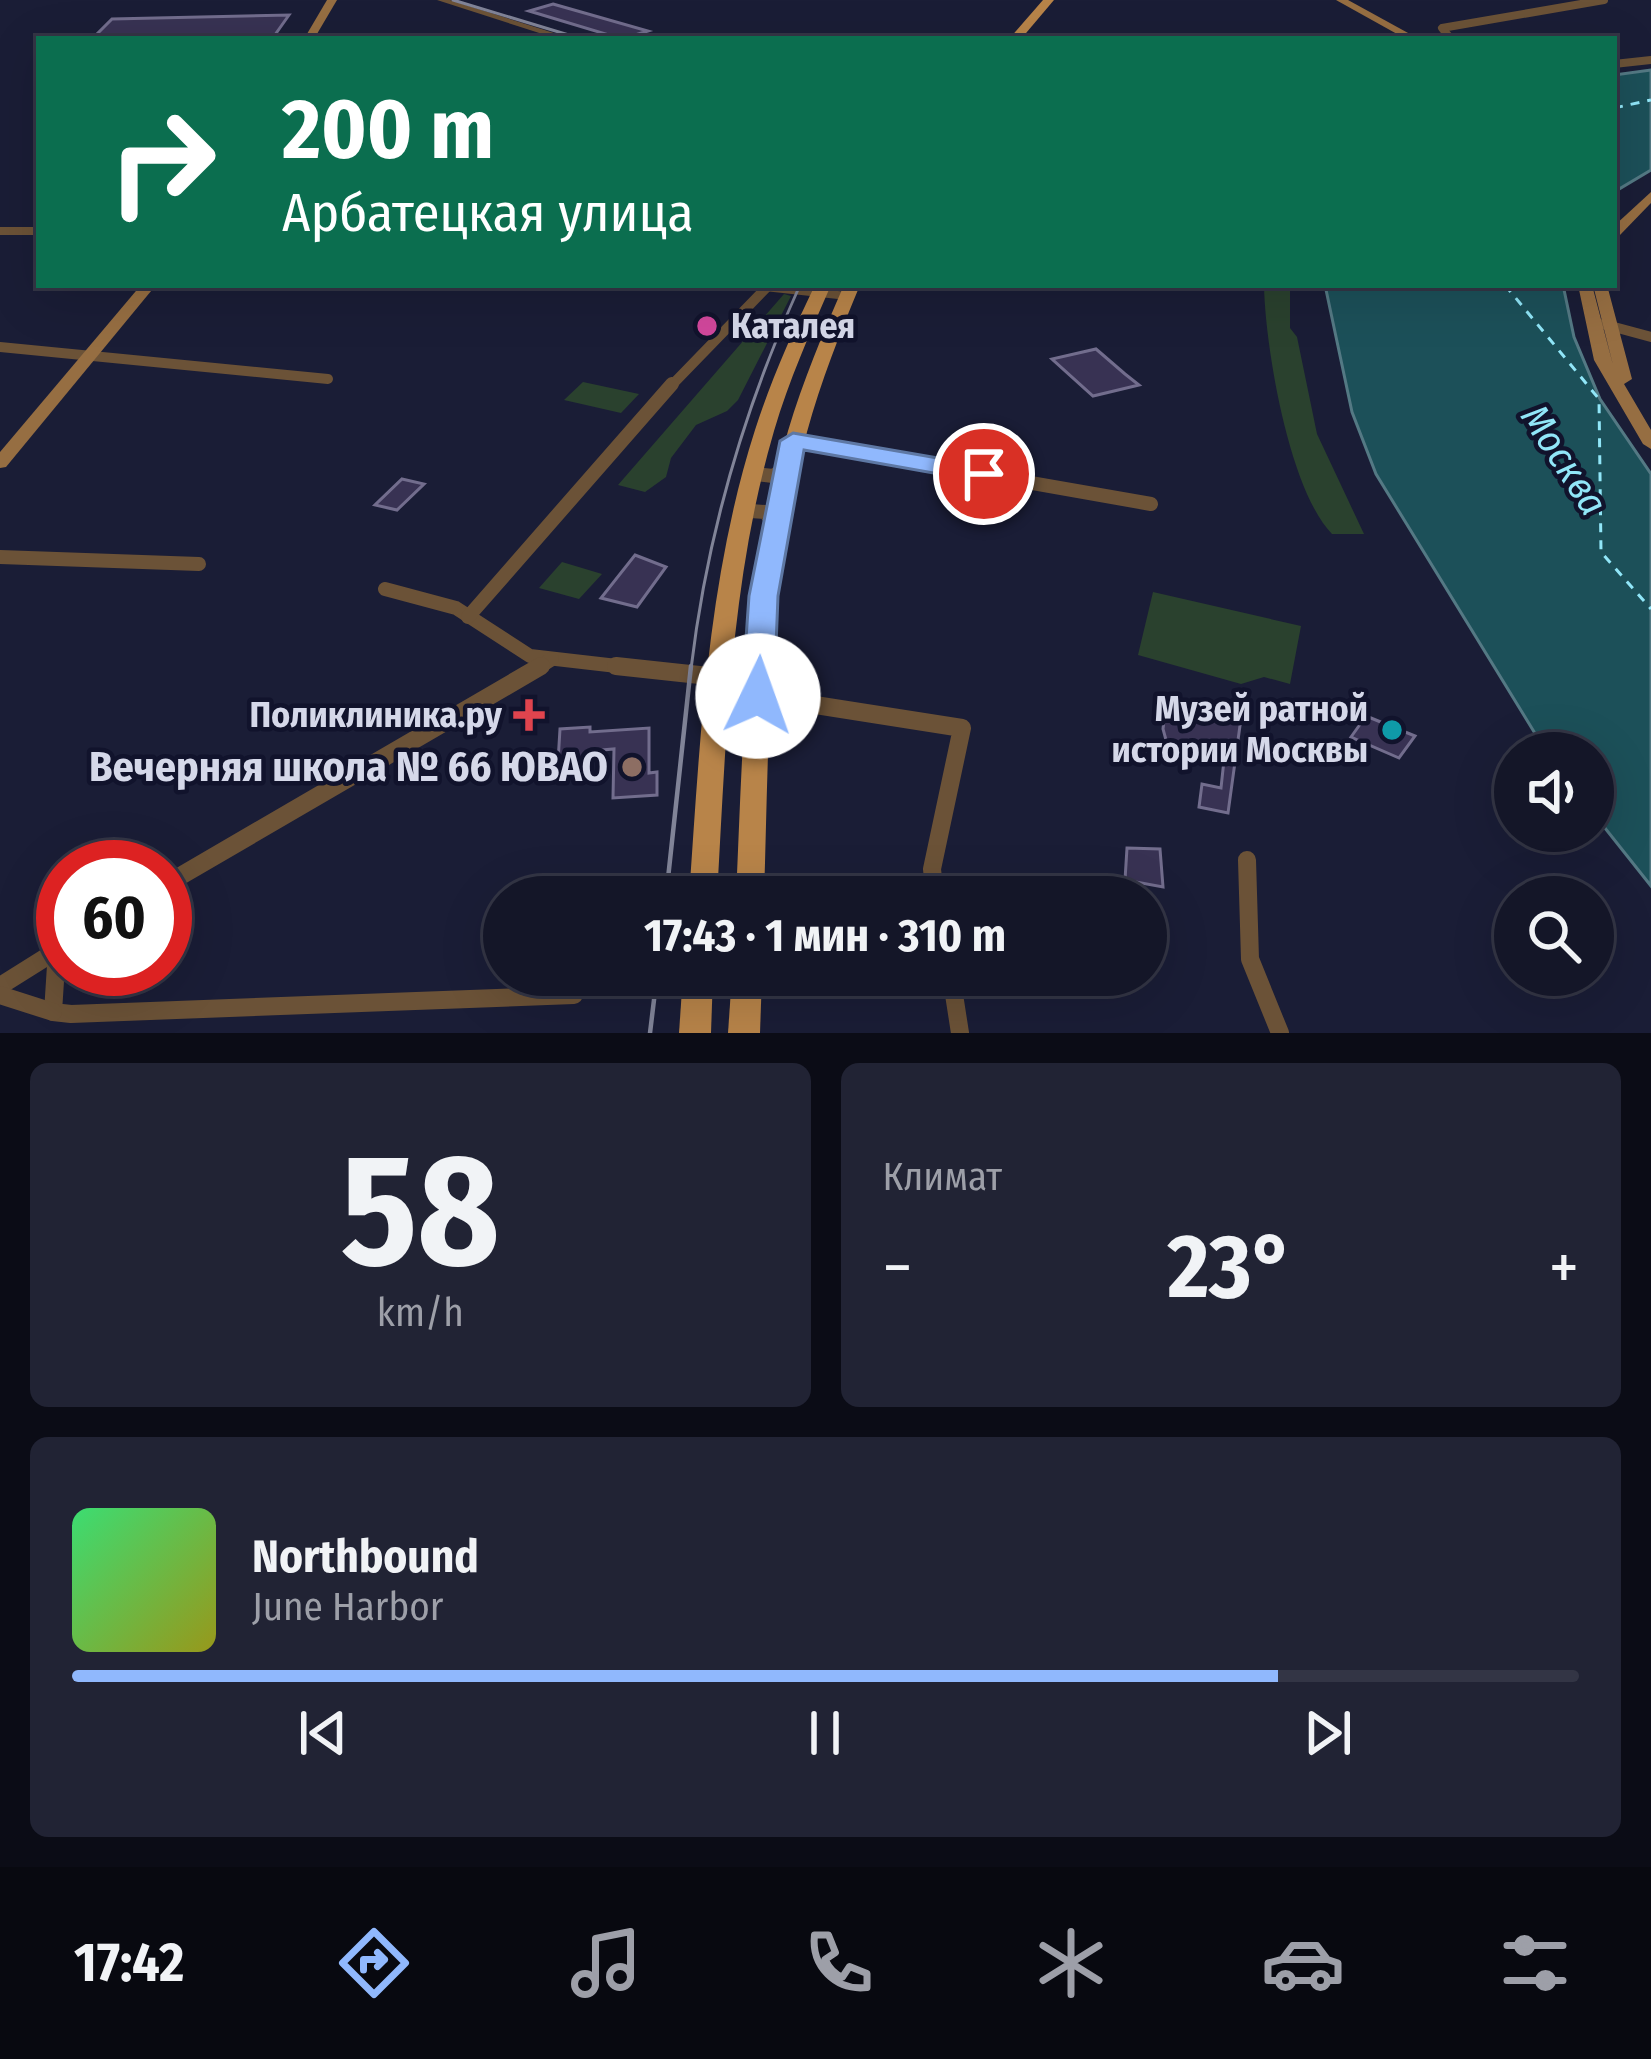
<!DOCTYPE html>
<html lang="ru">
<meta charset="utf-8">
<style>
:root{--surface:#141628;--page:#212334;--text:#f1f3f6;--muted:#9d9fa8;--line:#333545;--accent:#90b8fd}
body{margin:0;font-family:"Fira Sans Condensed",sans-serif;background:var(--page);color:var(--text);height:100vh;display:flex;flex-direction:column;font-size:45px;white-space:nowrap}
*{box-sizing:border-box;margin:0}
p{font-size:39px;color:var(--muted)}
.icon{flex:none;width:66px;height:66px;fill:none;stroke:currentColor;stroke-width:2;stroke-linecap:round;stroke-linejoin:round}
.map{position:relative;height:1033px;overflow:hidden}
.drawer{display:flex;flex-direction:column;gap:30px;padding:30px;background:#0b0c16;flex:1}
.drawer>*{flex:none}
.top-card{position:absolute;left:36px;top:36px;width:1581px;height:252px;border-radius:0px;box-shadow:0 12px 48px #0002,0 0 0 3px var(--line);background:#0b6e4f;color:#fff;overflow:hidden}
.controls{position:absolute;left:1494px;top:732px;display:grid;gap:24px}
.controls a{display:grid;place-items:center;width:120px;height:120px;border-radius:50%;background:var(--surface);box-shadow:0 12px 48px #0002,0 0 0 3px var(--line);font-size:60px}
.speed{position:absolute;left:36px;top:840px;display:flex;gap:24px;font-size:60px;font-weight:700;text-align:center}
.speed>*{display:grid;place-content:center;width:156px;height:156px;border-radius:50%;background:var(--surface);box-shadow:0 12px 48px #0002,0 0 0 3px var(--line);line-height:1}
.speed .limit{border:18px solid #d22;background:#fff;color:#111}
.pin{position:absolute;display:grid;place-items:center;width:102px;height:102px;color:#fff;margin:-51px;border:6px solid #fff;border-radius:50%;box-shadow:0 3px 12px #0007}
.me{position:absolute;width:132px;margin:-66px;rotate:3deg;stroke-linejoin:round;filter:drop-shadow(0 0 9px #0008)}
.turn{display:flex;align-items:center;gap:42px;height:252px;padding:0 48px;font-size:54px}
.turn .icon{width:156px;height:156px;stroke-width:2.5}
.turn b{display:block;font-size:84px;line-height:102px}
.big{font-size:90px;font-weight:700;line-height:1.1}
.drawer .widget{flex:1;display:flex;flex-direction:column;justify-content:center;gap:18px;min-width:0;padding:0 42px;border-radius:18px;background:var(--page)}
.drawer .dial{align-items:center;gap:0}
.dial b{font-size:156px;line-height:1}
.song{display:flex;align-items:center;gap:36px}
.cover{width:144px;height:144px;border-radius:18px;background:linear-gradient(135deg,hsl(140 70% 55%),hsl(60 70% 35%))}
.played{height:12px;border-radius:6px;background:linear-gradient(90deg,var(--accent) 80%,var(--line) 80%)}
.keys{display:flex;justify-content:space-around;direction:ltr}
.heat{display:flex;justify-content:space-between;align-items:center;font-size:66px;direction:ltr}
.drawer .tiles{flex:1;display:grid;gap:30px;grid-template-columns:1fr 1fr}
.widget:last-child{grid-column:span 2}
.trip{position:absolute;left:483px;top:876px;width:684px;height:120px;border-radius:60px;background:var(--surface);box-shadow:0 12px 48px #0002,0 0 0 3px var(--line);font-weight:700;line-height:120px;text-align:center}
.dock{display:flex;height:192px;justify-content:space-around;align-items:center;background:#080910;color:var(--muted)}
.dock .icon{width:84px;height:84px}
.dock .on{color:var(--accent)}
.dock b{font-size:54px;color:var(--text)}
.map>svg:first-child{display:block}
</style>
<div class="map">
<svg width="1651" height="1033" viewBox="0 0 1651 1033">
<rect width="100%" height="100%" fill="#1a1d36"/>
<!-- green -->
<g fill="#2a412e">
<path d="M1264 285H1290V328L1297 337 1317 434 1364 534H1332C1289 490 1265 346 1264 285Z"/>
<path d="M784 294 791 296 738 400 727 411 696 425 671 458 666 477 645 492 618 485Z"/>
<path d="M583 382 639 394 621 413 564 400Z"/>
<path d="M562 562 602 574 579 599 539 588Z"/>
<path d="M1153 592 1301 626 1290 684 1264 677 1241 684 1138 655Z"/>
</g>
<!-- water -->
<g fill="#1c5059" stroke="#547984" stroke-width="3">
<path d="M1651 70V170L1614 192V75Z"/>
<path d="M1325 285H1563L1574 337 1600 399 1651 474V886L1593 813V753H1547L1376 474 1352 412Z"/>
</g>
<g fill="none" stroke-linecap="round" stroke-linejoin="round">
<!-- ferry -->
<g stroke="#91e6f8" stroke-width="3" stroke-dasharray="9 8" stroke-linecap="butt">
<path d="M1614 108 1651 100"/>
<path d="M1505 285 1599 399 1601 552 1651 609"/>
</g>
</g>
<!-- building -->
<g fill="#383253" stroke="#726d8d" stroke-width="3">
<path d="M553 4 648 31 622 39 529 11Z"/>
<path d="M289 15 272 39H92L112 19Z"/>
<path d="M1096 349 1125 374 1139 385 1093 396 1052 359Z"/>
<path d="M402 479 424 484 397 510 375 505Z"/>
<path d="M635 555 666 567 637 607 601 598Z"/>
<path d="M1229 708 1242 711 1228 813 1199 807 1202 784 1221 788 1224 760 1188 753 1166 740 1163 729 1164 720 1194 722 1195 716 1227 723Z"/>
<path d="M1366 716 1415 736 1399 758 1351 737Z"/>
<path d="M590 727V732L649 728V773L657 772V795L613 798 614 749 591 751 590 760 558 762 560 729Z"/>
<path d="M1127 848 1160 849 1163 887 1125 880Z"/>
</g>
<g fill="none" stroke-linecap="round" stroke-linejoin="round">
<!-- minor-far3 -->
<g stroke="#6b5237" stroke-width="8">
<path d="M1451 39 1442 28 1604 0"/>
<path d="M1614 64 1651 60"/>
</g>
<!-- minor-far2 -->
<g stroke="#6b5237" stroke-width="10">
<path d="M1603 324 1651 337"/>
<path d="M0 347 328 379"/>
<path d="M670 387 767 287"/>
</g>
<!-- minor-far1 -->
<g stroke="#6b5237" stroke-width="14">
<path d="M793 441 1151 504"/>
<path d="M753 466 756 474 773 476 786 468"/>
<path d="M741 519 751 511 765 512 774 524"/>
<path d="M0 557 199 564"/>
<path d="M385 589 456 608 530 656 643 669"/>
<path d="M468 617 672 384"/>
<path d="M536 669 552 659"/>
</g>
<!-- minor -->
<g stroke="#6b5237" stroke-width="18">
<path d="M616 666 718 677"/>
<path d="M758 696 962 728 932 869 935 897"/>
<path d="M1247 860 1250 959 1280 1033"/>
<path d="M165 885 541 666"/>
<path d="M57 950 53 1012 71 1014 574 995"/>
<path d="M951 975 960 1033"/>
<path d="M0 986 59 949"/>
<path d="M0 995 53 1012"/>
</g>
<!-- tertiary -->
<g fill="#6b5237" fill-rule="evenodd">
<path d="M437 0H450L573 39H558Z"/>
<rect x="0" y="227" width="39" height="8"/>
<path d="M741 285H783L847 292 854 296 847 300 747 289Z"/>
</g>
<!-- secondary -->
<g fill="#966e42" fill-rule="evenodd">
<path d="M327 0H337L314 39H304Z"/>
<path d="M1336 0H1348L1419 39H1406Z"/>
<path d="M1651 192V203L1619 236 1614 237V226Z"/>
<path d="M141 285H156L6 467 0 468V452Z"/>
<path d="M1578 285H1592L1613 365 1593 285H1607L1632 379 1624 384 1651 430V449L1643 444 1594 360Z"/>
</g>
<!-- primary -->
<g fill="#b88449" fill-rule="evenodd">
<path d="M1043 0H1054L1021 39H1009Z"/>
<path d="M815 285H831C810 333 789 380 774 431 730 581 726 741 717 897H689C700 741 707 580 755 430 771 380 792 333 815 285Z"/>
<path d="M844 285H860C840 333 821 381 807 432 767 582 769 742 764 897H736C743 742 745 582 788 431 803 381 823 333 844 285Z"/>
<path d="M683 975H713L711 1033H679Z"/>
<path d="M732 975H762L760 1033H728Z"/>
</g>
<!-- tram-far1 -->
<g stroke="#818498" stroke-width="3">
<path d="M453 0 582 39"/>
<path d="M691 669C707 534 744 408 800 285"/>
</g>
<!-- tram -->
<g stroke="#818498" stroke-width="4.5">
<path d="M666 897 691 666"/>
<path d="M650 1033 657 975"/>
</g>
</g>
<!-- route -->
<path fill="#90b8fd" stroke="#5e78a4" stroke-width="3" d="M793 433 984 466 997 474 984 482 804 450 778 596 774 696 758 707 742 696 749 596 780 441Z"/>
<!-- markers -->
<circle fill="#d1479c" stroke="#11132c" stroke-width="4.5" cx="707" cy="326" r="12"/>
<path fill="#e0444e" stroke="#11132c" stroke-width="4.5" d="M523 697h12v12h12v12h-12v12h-12v-12h-12v-12h12z"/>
<circle fill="#0f9aa8" stroke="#11132c" stroke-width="4.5" cx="1392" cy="730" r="12"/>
<circle fill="#8d6e63" stroke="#11132c" stroke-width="4.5" cx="632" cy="767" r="12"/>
<g text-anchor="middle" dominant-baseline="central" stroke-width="9" stroke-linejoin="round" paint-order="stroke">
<!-- poi labels -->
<g font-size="36" font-weight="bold" fill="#d5d8e9" stroke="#11132c" text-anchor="end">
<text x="731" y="326" text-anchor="start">Каталея</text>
<text x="1368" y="709">Музей ратной<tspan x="1368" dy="41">истории Москвы</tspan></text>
<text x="502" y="715">Поликлиника.ру</text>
</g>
<!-- water labels -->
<g font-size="39" font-style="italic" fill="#91e6f8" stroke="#11132c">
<text transform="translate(1564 460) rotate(57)">Москва</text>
</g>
<!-- near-poi labels -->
<g font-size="42" font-weight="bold" fill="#d5d8e9" stroke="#11132c" text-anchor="end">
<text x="608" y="767">Вечерняя школа № 66 ЮВАО</text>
</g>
</g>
</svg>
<div class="controls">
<a><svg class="icon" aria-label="sound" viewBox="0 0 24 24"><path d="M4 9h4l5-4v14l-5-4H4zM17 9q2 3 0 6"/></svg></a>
<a><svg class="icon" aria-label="search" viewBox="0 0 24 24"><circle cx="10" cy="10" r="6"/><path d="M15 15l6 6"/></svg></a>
</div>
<div class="speed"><div class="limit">60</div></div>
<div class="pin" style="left:984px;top:474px;background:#d93025"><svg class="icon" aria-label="arrive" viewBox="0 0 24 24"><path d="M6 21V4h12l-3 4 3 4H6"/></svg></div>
<svg class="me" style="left:758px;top:696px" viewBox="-20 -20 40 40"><circle r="19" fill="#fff"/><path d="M0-13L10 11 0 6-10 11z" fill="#90b8fd"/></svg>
<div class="trip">17:43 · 1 мин · 310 m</div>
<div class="top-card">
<div class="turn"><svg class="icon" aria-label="right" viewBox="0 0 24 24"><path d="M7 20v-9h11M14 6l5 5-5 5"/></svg><div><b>200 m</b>Арбатецкая улица</div></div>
</div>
</div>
<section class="drawer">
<div class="tiles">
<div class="widget dial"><b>58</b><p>km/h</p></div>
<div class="widget"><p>Климат</p>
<div class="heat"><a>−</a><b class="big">23°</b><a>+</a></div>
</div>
<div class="widget">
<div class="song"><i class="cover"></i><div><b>Northbound</b><p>June Harbor</p></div></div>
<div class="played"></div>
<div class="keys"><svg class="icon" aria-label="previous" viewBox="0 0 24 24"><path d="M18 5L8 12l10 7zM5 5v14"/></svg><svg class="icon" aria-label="pause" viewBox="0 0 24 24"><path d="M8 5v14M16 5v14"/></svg><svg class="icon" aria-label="next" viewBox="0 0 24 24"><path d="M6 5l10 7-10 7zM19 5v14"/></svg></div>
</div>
</div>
</section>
<nav class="dock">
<b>17:42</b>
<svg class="icon on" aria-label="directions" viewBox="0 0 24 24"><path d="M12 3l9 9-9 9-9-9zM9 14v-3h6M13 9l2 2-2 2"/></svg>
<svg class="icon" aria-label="music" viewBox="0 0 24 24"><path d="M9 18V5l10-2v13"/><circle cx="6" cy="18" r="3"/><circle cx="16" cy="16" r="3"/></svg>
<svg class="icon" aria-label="phone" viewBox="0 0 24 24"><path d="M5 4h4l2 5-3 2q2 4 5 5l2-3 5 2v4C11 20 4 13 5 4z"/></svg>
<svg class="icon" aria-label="climate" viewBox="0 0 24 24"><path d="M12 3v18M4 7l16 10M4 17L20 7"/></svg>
<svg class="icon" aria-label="car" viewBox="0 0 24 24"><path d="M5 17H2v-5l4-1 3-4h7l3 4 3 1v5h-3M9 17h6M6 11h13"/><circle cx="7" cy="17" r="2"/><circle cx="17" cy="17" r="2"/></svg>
<svg class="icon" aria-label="filters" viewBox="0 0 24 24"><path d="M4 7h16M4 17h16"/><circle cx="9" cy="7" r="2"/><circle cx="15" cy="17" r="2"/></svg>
</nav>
